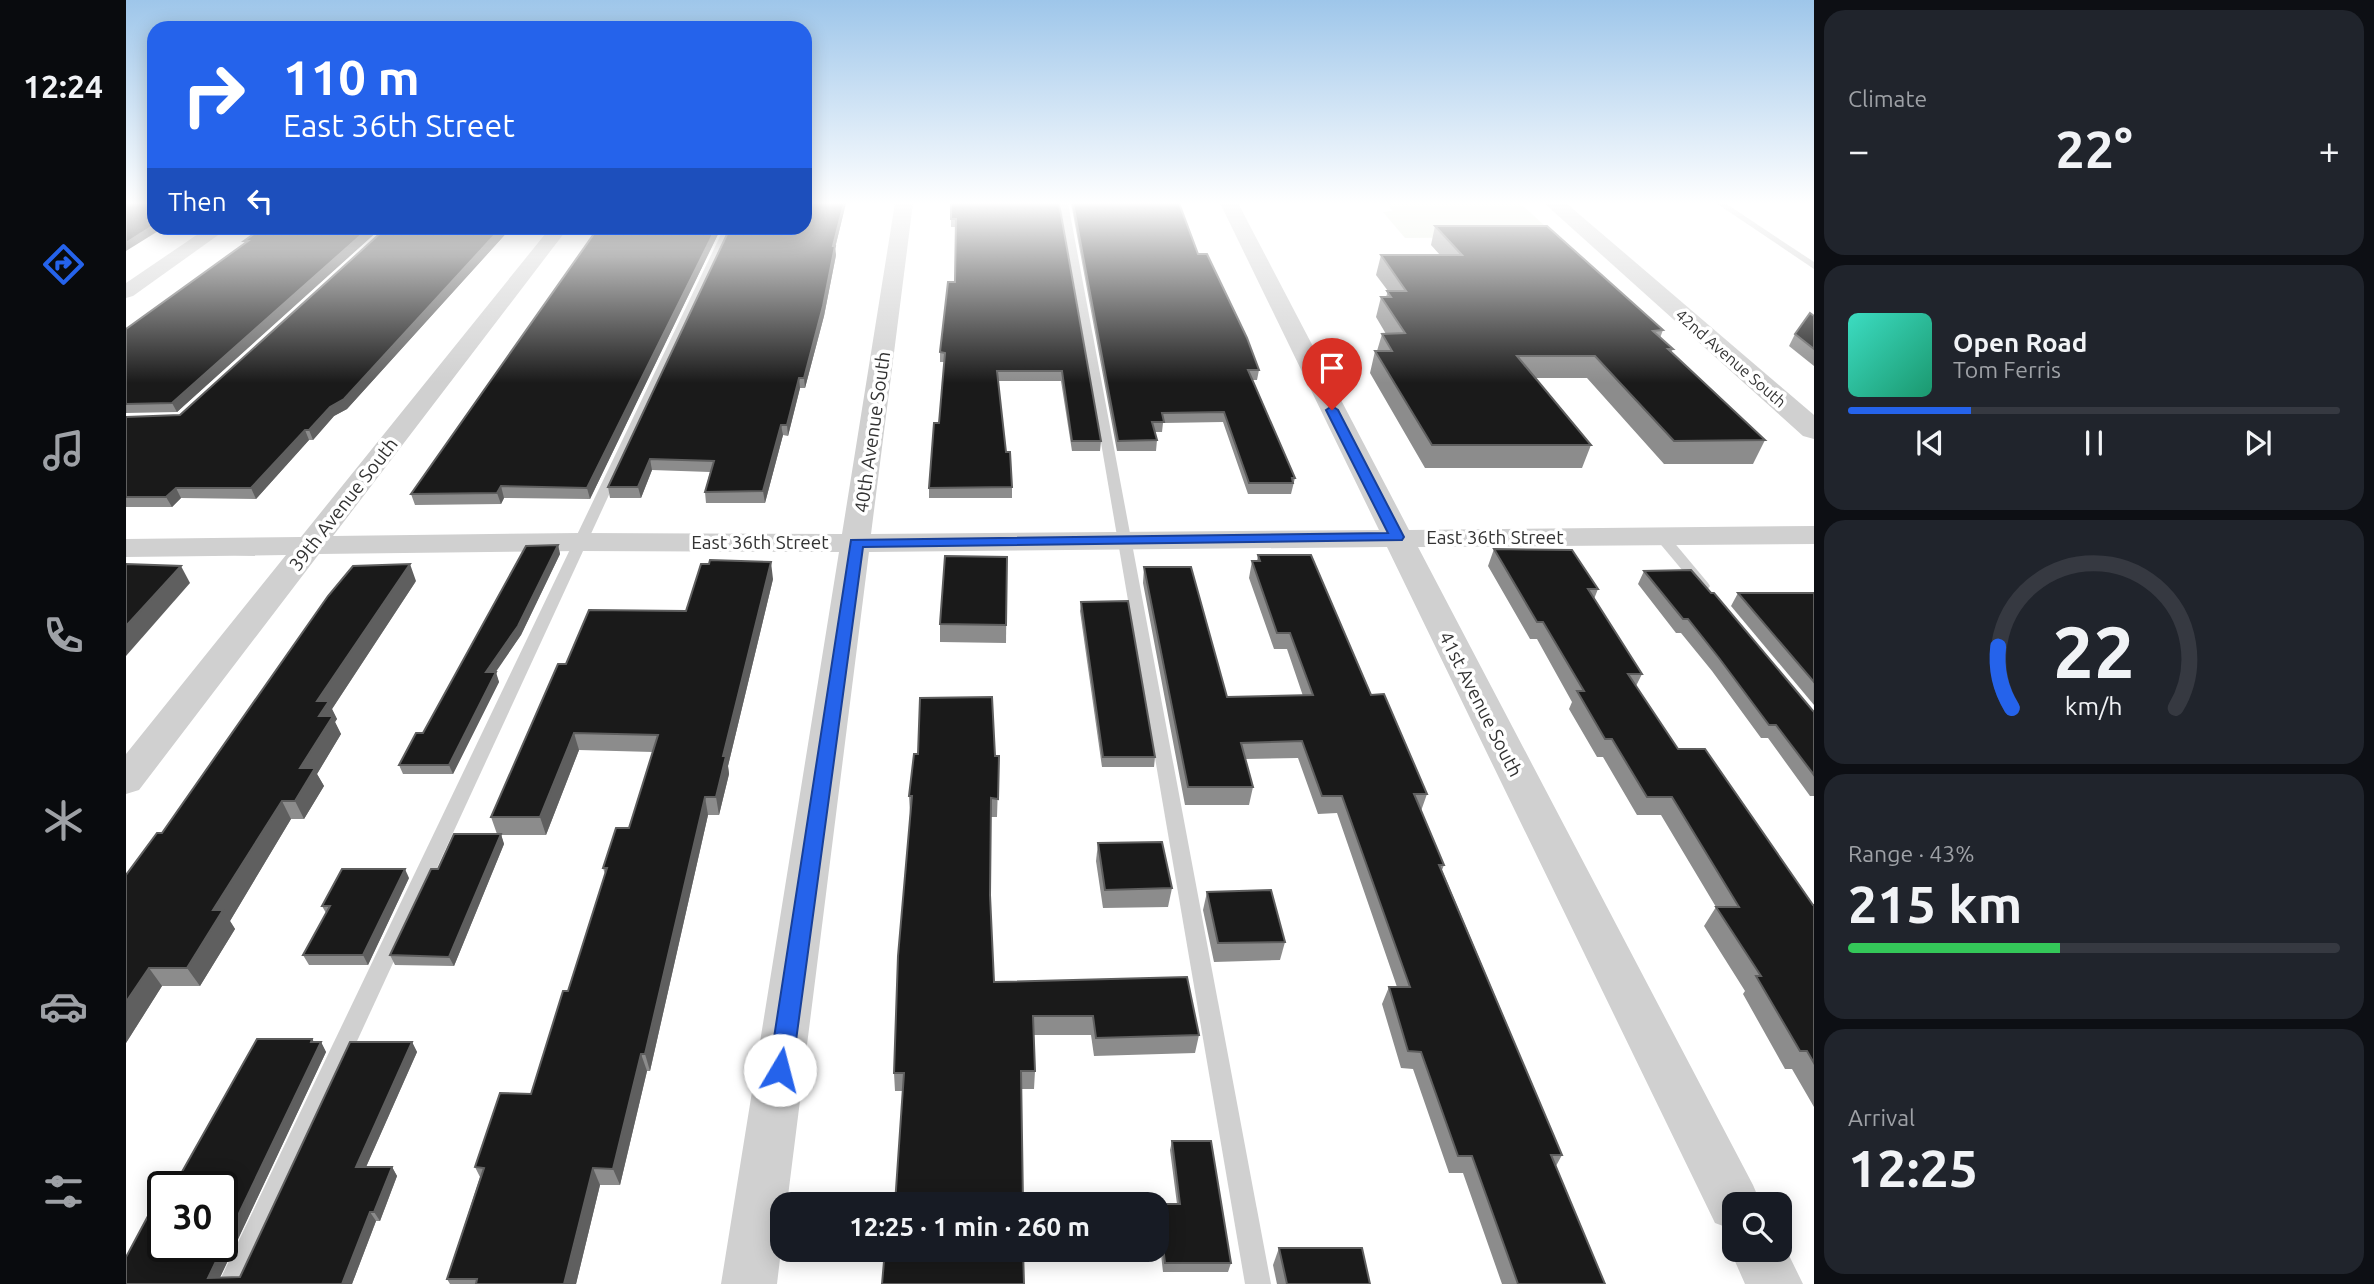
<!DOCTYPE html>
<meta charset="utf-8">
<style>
:root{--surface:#171b24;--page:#20242c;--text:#f1f3f6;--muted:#9ea1a6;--line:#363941;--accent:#2563eb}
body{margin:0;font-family:Ubuntu,sans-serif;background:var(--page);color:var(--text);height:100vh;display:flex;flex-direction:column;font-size:26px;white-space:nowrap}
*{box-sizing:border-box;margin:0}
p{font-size:23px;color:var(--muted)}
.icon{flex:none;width:38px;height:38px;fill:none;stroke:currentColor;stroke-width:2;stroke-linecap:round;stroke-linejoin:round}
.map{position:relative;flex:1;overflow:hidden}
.panel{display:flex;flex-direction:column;gap:10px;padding:10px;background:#0d0f14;width:560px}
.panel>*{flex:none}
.banner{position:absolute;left:21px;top:21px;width:665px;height:214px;border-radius:21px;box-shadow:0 4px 18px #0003;background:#2563eb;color:#fff;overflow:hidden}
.buttons{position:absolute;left:1596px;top:1192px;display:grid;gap:14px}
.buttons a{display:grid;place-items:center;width:70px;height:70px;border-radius:14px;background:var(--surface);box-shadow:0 4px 18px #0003;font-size:35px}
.speed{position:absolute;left:21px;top:1171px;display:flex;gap:14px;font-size:35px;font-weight:700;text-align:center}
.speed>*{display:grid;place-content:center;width:91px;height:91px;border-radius:50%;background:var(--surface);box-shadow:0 4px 18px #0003;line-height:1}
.speed .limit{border:4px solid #111;border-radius:10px;background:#fff;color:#111}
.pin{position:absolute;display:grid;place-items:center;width:60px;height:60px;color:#fff;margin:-72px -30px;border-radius:50% 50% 50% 0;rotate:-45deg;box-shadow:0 0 7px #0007}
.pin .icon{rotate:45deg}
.me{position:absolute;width:77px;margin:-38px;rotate:8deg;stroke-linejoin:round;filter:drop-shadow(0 0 5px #0008)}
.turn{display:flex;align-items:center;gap:24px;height:147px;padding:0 21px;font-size:32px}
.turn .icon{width:91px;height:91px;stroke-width:2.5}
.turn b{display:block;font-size:49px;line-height:60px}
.then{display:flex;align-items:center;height:66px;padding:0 21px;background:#0003;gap:14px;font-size:26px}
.big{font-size:52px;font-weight:700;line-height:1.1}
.panel .card{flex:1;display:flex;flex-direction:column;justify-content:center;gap:10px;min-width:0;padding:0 24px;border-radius:21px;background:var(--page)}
.panel .dial{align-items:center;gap:0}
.dial svg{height:182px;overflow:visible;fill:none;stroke:var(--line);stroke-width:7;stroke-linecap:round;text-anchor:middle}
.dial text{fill:var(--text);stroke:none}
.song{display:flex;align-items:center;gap:21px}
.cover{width:84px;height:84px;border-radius:10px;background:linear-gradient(135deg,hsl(170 70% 55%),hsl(160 70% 35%))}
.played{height:7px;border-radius:4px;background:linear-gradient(90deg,var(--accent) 25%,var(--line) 25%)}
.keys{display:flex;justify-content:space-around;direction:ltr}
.heat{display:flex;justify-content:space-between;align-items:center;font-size:38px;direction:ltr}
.charge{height:10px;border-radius:5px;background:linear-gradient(90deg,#34c759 43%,var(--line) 0)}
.trip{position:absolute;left:644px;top:1192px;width:399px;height:70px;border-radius:21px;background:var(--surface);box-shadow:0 4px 18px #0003;font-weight:700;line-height:70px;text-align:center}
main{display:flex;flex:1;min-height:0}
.menu{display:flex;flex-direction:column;width:126px;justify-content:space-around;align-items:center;background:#090b0e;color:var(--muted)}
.menu .icon{width:49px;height:49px}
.menu .on{color:var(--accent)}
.menu b{font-size:32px;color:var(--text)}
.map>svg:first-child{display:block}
</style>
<main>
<nav class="menu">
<b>12:24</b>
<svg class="icon on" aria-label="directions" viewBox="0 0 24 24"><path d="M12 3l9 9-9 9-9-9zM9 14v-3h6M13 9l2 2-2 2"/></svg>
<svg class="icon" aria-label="music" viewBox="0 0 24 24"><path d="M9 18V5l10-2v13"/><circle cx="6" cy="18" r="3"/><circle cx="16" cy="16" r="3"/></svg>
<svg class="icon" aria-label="phone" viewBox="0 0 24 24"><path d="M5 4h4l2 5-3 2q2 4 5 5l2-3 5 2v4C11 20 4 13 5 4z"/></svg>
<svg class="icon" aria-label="climate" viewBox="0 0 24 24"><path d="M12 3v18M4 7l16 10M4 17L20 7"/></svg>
<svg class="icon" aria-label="car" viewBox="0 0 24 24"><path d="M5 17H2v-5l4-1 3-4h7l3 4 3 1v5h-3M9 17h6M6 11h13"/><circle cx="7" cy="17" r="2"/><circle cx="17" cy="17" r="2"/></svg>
<svg class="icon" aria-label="filters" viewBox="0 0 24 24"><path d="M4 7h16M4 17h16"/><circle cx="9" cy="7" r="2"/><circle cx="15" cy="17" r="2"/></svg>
</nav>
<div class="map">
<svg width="1688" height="1284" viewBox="0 0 1688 1284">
<rect width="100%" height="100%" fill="#fff"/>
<!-- green -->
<path fill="#e6ecdf" d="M1260 203H1394L1431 237 1279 238 1257 212 1267 211Z"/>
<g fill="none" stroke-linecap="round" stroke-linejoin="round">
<!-- service -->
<g fill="#d0d0d0" fill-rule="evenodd">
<path d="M934 203H942L1145 1284H1119Z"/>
<path d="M1590 203H1599L1688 262V269Z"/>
<path d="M598 228H606L119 1284H92Z"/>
<path d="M1536 533 1541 534 1582 583 1584 586 1582 589H1572L1531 540 1529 537 1531 534Z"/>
</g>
<!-- minor -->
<g fill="#d0d0d0" fill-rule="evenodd">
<path d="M769 203H787L745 534 1253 530 1094 203H1112L1283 530 1688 526V544L1292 547 1627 1185 1635 1204H1608V1230L1589 1223 1261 547 743 552 661 1204H656V1242L651 1284H595L713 552 454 551 193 554 13 790 0 794V754L160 555 0 557V539L175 537 424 228H442L207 536 454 533 716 534Z"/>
<path d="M81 228H102L7 296 0 298V283Z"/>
<path d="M1654 1237 1677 1284H1619L1604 1250 1608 1239V1250H1654Z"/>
</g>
<!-- tertiary -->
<path fill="#d0d0d0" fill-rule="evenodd" d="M1418 203H1440L1688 415V439L1677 436Z"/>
</g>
<!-- wall -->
<g fill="#8c8c8c">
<path d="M679 203H720L709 248 710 255 698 316 679 388H674L662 436 657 435 639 503H580L579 492 584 472 526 470 515 498H484L482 487Z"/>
<path d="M825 203H933L975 441 974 451H946L935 381H872L880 452 886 487V498H803V488L813 423 818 362H814V352L829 282 830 227H825Z"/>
<path d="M945 203H1053L1072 254 1133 370 1131 380H1126L1169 478 1165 494H1122L1097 422 1037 423 1036 432H1029L1031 440 1030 451H991Z"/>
<path d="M1309 226 1537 330 1534 338 1547 349 1545 353 1639 440 1627 464H1538L1461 378H1409L1465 445 1456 468H1299L1244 373 1249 351H1251L1256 334H1260L1250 317 1255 297H1260L1262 291 1250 275 1255 255H1314L1305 245Z"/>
<path d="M136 228H255L51 412 0 413V329L119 244 118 241Z"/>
<path d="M260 228H385L221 409 208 416 187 440H183L130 499 55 498 46 507H0V417L54 415Z"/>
<path d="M472 228H595L464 499 378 498 375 504 289 505 285 494Z"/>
<path d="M1688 316V366L1663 346 1669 334Z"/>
<path d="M432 545 434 554 395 635 369 672 373 682 327 774H277L273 765 297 733Z"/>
<path d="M1368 549 1472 589 1468 599 1516 674 1510 686 1552 749 1687 905H1688V1107L1666 1069H1659L1617 994 1619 991 1578 926 1590 907 1535 815H1511L1477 757H1471L1443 709 1446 702 1411 639H1404L1362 566Z"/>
<path d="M1132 555 1245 695 1301 794 1295 811 1318 865 1316 870 1436 1155 1430 1166 1479 1284H1376L1337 1173H1323L1287 1069 1275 1068 1256 1004 1263 987H1271L1211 813 1192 814 1172 758 1119 759 1127 787 1123 805H1059L1017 583 1018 567 1101 697 1177 696 1161 649H1148L1123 578 1126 561H1131Z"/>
<path d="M881 557 880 643 814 642V624Z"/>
<path d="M1518 571 1688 712V796H1684L1642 738H1635L1586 671 1555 633H1550L1512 584Z"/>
<path d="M647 579 602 766 603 774 593 815H582L524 1071H521L494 1185H474L450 1284H324L321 1279 354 1177 349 1167 405 1094 442 991 479 874 477 868 503 828 527 752 453 750 420 835H375L378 844 328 966 269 965 264 955 312 869 371 834 365 817 440 664 560 611Z"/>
<path d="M290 581 206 709 211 719 209 722 215 734 191 774 198 786 178 819H165L104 921 109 929 74 986H36L0 1043 36 833Z"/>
<path d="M1612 593H1688V705L1605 606Z"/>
<path d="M955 602 1029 757 1028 767H976L954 611Z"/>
<path d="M869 756H873L871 817H865L864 895 868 982 1073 1035 1069 1053 968 1056 965 1035H908L909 1071 908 1089H896L769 1204 777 1091H769L768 1073 784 814 783 796Z"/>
<path d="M972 843 1046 888 1042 907 977 908 970 861Z"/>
<path d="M283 878 242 965H183L177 955 200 913 196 906Z"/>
<path d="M1081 892 1159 942 1154 960 1088 962 1077 910Z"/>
<path d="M186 1039 188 1042H195L200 1052 94 1277H114L286 1042 291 1052 240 1167H266L271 1176 254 1221H250L226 1284H0L32 1216Z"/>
<path d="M1046 1141 1105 1263 1102 1272H1037L1031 1219V1210L1032 1204H1051L1044 1150Z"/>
<path d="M1153 1248 1244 1284H1151L1147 1265Z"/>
</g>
<!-- shaded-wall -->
<g fill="#5f5f5f">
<path d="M718 203H720L709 248 710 255 698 316 679 388 678 378 707 246Z"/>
<path d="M28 225V228H37L0 251V243Z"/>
<path d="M243 228H255L51 412 46 403Z"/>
<path d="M375 228H385L221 409 208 416 187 440 183 430Z"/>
<path d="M590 228H595L464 499 461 488Z"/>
<path d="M673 378 674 388 662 436 661 425Z"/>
<path d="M655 425 657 435 639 503 637 491Z"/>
<path d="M179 430 183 440 130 499 125 488Z"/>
<path d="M524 459 526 470 515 498 512 487Z"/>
<path d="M375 486 378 498 375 504 371 493Z"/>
<path d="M50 488 55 498 46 507 40 497Z"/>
<path d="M432 545 434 554 395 635 363 682 360 672Z"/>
<path d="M645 562 647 579 602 766 603 774 593 815 590 797 597 756Z"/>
<path d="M284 564 290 581 206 709 211 719 209 722 215 734 191 774 198 786 178 819 169 801 174 768 193 716 191 701Z"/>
<path d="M55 566 64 583 0 656V626Z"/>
<path d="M370 672 373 682 327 774 323 765Z"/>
<path d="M448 733 453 750 420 835 414 817Z"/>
<path d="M579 797 582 815 524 1071 519 1054Z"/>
<path d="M156 801 165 819 104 921 109 929 74 986 61 968 87 910Z"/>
<path d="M375 834 378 844 328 966 323 957Z"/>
<path d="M279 869 283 878 242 965 237 955Z"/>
<path d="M23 968 36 986 0 1043V1002Z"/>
<path d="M186 1039 192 1048 195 1042 200 1052 91 1284 82 1278Z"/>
<path d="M286 1042 291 1052 236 1176 230 1167Z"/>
<path d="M515 1054 521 1071 494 1185 487 1169Z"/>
<path d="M266 1167 271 1176 254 1221 248 1212Z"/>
<path d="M467 1168 474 1185 450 1284H438Z"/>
<path d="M244 1212 250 1221 226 1284H216Z"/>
</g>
<!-- building -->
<g fill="#1a1a1a" stroke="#5f5f5f" stroke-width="2">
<path d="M0 203H28V225L0 243Z"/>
<path d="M679 203H718L707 246H709L697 306 678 378H673L661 425H655L637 491 579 492 588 461 524 459 512 487H482L604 228H679Z"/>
<path d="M825 203H933L975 441H946L936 371H871L880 452H884L886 487 803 488 808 423H813L819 353 814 352 822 282H829L830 219H825Z"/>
<path d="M947 203H1053L1072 254H1081L1121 338 1133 370H1122L1169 478H1166L1167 483H1123L1098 412 1036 413 1038 422H1026L1031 440 992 441Z"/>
<path d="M1309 226H1421L1537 330 1527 331 1547 349H1542L1639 440 1548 441 1469 356H1391L1465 445H1306L1249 351H1266L1256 334 1279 333 1255 297H1265L1261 291H1280L1255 255H1336Z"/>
<path d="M136 228H243L46 403 0 404V329L122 241H118Z"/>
<path d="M260 228H375L218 399 204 407 183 430H179L125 488H50L40 497H0V417L54 415Z"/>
<path d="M472 228H590L461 488 375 486 371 493 285 494Z"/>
<path d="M1684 313 1688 316V349L1669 334Z"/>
<path d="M432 545 392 626 360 672H370L323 765H273L290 733H297L400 546Z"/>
<path d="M1368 549 1446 550 1472 589H1462L1516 674H1502L1552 749H1579L1687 905H1688V1063L1681 1051H1674L1630 976H1635L1590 907H1613L1546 797H1521L1486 739H1479L1451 691H1458L1417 622H1411Z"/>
<path d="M1132 555H1185L1245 695 1258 694 1301 794H1288L1318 865H1313L1436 1155H1425L1479 1284H1392L1346 1156H1332L1295 1052 1282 1051 1263 987H1284L1216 796H1196L1176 741 1115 743 1127 787H1062L1018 567H1065L1101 697 1187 695 1164 633H1151L1126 561H1134Z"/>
<path d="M819 556 881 557 880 625 814 624Z"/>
<path d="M584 560 645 562 597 756H600L590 797H579L519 1054H515L487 1169 467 1168 438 1284H350L351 1279H321L358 1168 349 1167 374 1093 405 1094 437 991H442L481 868H477L490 828H503L532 735 448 733 414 817H365L432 664H440L463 610 560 611 575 564H583Z"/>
<path d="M0 564 55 566 0 626Z"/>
<path d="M284 564 191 701H203L193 716H207L174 768H189L169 801H156L87 910H97L61 968H23L0 1002V875L31 833H36L202 596 227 566Z"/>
<path d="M1565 570 1585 593H1588L1688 712V775L1650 725H1643L1593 658 1562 619H1557L1518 571Z"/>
<path d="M1612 593H1688V682Z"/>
<path d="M1002 601 1029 757H977L955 602Z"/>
<path d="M866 697 869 756H873L872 799 865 798 864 895 868 982 1061 977 1073 1035 970 1038 967 1016H907L909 1071H895L897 1204H763H769L778 1073H768L772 956 786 796H783L788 754H792L794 698Z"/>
<path d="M328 834H375L323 957 264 955 305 869H312Z"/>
<path d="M1036 842 1046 888 979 890 972 843Z"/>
<path d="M216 869H279L237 955H177L204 906H196Z"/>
<path d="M1145 890 1159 942 1092 943 1081 892Z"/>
<path d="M131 1039H186L185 1042H195L82 1278 114 1277 224 1042H286L230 1167H266L248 1212H244L216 1284H0V1257L22 1216H32L37 1207V1246H96V1186H48Z"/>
<path d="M1046 1141H1085L1105 1263H1039L1032 1204H1054Z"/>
<path d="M1153 1248H1236L1244 1284H1161Z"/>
<path d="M759 1250H897L898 1284H756Z"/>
</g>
<!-- sky -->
<linearGradient id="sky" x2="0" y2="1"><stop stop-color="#9ec6ea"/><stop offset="0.53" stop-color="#fff"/><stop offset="1" stop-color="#fff" stop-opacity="0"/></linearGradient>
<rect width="1688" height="383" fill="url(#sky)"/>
<!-- route -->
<path fill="#2563eb" stroke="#184099" stroke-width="2" d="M1206 406 1212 410 1278 537 1276 540 737 547 666 1070 663 1078 654 1081 646 1078 643 1070 725 540 1262 533 1200 410Z"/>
<g text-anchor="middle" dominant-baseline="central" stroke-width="7" stroke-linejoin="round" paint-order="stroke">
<!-- far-street labels -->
<g font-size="16" fill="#333" stroke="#fff">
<text transform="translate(1605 358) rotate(41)">42nd Avenue South</text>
</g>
<!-- street labels -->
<g font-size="19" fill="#333" stroke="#fff">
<text transform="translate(746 432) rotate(-82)">40th Avenue South</text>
<text transform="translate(217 504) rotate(-52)">39th Avenue South</text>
<text x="1369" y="537">East 36th Street</text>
<text x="634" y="542">East 36th Street</text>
<text transform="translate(1355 704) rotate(63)">41st Avenue South</text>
</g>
</g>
</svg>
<div class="buttons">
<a><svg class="icon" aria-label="search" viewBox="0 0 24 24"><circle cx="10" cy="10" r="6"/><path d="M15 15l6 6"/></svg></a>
</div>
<div class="speed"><div class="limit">30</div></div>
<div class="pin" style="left:1206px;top:410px;background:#d93025"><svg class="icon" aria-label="arrive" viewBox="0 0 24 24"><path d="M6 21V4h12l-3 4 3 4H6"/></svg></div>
<svg class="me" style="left:654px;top:1070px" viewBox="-20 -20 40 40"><circle r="19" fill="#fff"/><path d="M0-13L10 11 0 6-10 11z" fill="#2563eb"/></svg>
<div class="trip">12:25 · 1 min · 260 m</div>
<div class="banner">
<div class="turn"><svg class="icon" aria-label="right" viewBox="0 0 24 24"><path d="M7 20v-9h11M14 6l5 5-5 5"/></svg><div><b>110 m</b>East 36th Street</div></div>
<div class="then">Then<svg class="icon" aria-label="left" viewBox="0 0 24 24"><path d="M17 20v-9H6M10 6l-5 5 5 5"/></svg></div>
</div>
</div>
<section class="panel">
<div class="card"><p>Climate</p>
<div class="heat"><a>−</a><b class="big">22°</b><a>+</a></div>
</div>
<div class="card">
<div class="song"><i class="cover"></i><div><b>Open Road</b><p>Tom Ferris</p></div></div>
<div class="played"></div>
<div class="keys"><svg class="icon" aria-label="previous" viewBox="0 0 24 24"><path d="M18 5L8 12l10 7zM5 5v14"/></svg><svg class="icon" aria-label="pause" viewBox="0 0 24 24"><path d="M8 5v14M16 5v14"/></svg><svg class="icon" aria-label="next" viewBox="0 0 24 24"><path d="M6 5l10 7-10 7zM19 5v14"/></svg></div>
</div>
<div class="card dial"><svg viewBox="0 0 100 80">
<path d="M14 69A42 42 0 1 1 86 69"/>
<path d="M14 69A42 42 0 0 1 8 42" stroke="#2563eb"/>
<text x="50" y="56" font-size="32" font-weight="700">22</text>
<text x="50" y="72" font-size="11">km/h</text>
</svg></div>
<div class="card"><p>Range · 43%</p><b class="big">215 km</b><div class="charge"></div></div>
<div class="card"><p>Arrival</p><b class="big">12:25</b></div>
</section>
</main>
